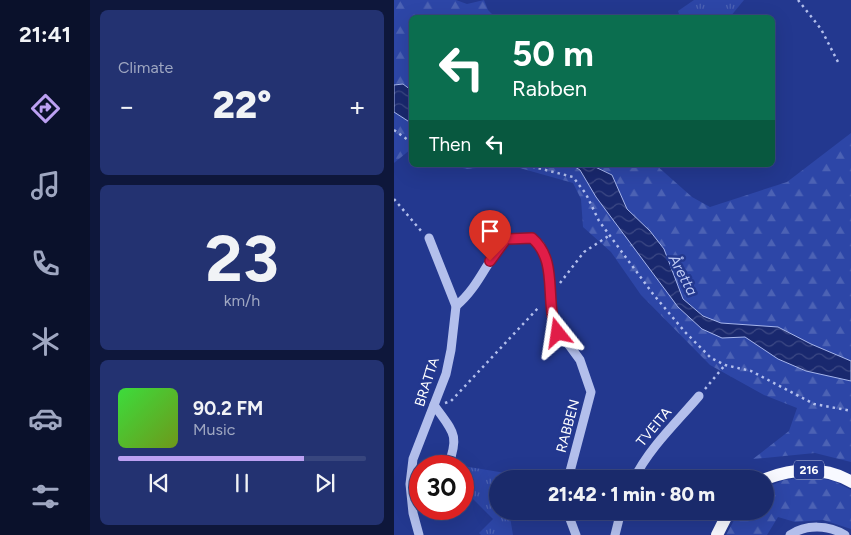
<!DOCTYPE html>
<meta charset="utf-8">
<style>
:root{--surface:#1a2a6b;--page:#233271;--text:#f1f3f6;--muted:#9fa7c1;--line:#38467e;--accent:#bca0f2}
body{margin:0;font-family:Figtree,sans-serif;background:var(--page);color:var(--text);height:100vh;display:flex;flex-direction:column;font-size:19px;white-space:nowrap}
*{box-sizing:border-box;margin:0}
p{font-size:16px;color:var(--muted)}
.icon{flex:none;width:28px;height:28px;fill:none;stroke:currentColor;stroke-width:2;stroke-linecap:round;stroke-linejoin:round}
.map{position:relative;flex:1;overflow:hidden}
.sheet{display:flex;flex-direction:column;gap:10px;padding:10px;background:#0e173b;width:304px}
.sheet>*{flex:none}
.top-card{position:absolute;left:15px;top:15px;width:366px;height:152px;border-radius:8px;box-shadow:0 5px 20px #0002,0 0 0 1px var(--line);background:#0b6e4f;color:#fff;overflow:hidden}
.speed{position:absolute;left:15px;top:455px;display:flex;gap:10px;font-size:25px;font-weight:700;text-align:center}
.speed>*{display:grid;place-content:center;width:65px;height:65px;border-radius:50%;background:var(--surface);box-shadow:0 5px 20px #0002,0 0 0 1px var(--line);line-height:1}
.speed .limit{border:8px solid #d22;background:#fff;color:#111}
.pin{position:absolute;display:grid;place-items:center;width:42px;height:42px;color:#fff;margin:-51px -21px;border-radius:50% 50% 50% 0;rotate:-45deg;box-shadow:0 0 5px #0007}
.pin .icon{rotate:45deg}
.me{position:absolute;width:55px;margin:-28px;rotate:345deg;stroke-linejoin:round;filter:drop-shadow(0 0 4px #0008)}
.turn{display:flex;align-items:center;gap:18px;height:105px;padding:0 20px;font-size:22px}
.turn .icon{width:65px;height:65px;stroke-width:2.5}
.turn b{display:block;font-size:35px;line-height:42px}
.then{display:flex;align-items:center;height:48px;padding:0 20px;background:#0003;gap:10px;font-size:19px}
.big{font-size:38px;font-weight:800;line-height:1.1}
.sheet .card{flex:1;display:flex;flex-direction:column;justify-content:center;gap:8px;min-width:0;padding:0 18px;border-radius:8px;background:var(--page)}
.sheet .dial{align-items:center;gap:0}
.dial b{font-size:65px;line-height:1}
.song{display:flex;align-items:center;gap:15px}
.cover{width:60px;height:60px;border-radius:8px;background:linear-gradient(135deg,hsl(120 70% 55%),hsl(80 70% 35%))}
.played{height:5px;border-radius:2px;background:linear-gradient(90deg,var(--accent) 75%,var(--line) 75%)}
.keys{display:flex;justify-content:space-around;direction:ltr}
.heat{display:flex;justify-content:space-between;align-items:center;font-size:28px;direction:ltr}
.trip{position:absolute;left:95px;top:470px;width:285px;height:50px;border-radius:25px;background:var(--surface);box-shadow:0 5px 20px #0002,0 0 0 1px var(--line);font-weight:800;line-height:50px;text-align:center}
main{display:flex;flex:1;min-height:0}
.tabs{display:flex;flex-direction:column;width:90px;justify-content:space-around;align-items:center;background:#0a112b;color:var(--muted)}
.tabs .icon{width:35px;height:35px}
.tabs .selected{color:var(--accent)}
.tabs b{font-size:22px;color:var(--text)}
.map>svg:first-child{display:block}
</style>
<main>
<nav class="tabs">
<b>21:41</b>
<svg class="icon selected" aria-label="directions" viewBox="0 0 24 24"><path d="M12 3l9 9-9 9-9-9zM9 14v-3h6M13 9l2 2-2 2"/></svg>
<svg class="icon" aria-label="music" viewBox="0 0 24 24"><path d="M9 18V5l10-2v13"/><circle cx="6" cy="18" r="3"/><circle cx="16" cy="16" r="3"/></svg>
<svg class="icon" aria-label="phone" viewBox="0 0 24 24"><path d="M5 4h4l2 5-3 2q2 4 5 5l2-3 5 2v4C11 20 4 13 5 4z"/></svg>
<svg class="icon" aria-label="climate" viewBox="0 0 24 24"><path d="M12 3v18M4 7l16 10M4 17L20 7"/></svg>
<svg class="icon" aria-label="car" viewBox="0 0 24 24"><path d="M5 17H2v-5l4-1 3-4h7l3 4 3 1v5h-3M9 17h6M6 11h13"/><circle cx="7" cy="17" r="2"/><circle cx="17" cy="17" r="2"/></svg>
<svg class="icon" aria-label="filters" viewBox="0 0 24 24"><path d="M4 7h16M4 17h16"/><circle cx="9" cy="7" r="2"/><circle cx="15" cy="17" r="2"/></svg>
</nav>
<section class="sheet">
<div class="card"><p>Climate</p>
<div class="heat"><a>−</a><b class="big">22°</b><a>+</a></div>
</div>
<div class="card dial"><b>23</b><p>km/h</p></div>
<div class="card">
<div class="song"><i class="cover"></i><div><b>90.2 FM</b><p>Music</p></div></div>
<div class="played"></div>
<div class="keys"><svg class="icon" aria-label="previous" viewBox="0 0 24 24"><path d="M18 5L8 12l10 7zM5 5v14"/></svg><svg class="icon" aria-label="pause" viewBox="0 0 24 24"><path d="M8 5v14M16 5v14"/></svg><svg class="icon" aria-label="next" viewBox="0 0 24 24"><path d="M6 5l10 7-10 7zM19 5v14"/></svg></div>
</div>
</section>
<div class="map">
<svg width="458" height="535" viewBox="0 0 458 535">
<defs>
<pattern id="grass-tufts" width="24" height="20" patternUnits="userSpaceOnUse" patternTransform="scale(1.25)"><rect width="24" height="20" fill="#2d46a7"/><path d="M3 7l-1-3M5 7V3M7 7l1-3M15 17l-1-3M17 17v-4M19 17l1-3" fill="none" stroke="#4c62b4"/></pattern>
<pattern id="forest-firs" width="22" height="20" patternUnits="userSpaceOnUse" patternTransform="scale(1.25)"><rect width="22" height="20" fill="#2d46a7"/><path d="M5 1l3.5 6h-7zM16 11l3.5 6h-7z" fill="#4c62b4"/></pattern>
<pattern id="water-waves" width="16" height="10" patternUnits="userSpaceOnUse" patternTransform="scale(1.25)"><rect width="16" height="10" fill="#19286e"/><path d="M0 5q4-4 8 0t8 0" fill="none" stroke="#3c4884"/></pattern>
</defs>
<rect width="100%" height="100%" fill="#23388f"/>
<!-- grass -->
<g fill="url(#grass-tufts)">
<path d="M300 0H350L336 17H286L284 11Z"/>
<path d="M63 465 117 474V479H104V511H115L119 535H87L85 533 99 519 69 489V466Z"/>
</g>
<!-- forest -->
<g fill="url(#forest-firs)">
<path d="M0 0H62L73 4 90 0 94 10 101 17 18 18 17 90 9 84 0 85Z"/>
<path d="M0 112 18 123 17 149 0 163Z"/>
<path d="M457 133V361L417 344 384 327 327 323 309 316 289 299 256 231 233 209 218 175 197 165H262L298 197 316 207 393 182Z"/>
<path d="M58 165H112L72 169Z"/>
<path d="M115 165H178L186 170 202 197 284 307 308 329 328 338 351 337 384 359 411 371 457 381V462L421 453 359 459 395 431 403 408 370 395 316 365 247 295 217 252 189 227 187 199 179 183Z"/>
<path d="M418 477 440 481 457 490V529L429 520 401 522 384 517 373 535H332L345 511H371V488L390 480Z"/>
</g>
<!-- water -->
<g fill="url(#water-waves)" stroke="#a7b6ed">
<path d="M9 84 17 90V123L0 112V85Z"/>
<path d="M178 165H197L218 175 233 209 256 231 270 249 289 299 309 316 327 323 384 327 417 344 457 361V381L412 371 384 359 351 337 328 338 308 329 284 307 202 197 186 170Z"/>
</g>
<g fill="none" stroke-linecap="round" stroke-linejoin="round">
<!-- path -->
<g stroke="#b3bfec" stroke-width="2.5" stroke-dasharray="2.5 4" stroke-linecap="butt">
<path d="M404 0 427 29 444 62"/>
<path d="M0 130 18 143"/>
<path d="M58 165H68"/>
<path d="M132 165 179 177 192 194 205 221 259 294 291 332 317 358 331 365 357 371 420 404 458 411"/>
<path d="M0 199 28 232"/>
<path d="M166 283 190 252 216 235"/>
<path d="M311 389 331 365"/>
<path d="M51 403 57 401 146 306"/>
</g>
<!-- minor -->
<g stroke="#b3bfec" stroke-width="9">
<path d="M62 306C85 287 93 260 112 239L138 238 146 245 153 260 159 323 186 360 197 392 174 479"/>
<path d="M40 405C59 432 66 434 54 466"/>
<path d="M240 479C255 448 283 422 305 396"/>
<path d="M173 511 182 535"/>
<path d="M25 535 19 513 16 484 19 459 52 374 57 350 62 306 35 238"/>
<path d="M221 535 227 511"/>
<path d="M396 535C412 524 435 525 451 535"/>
</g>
<!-- major -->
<g stroke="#f8f9ff" stroke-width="12">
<path d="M371 479C400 468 430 466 458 482"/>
<path d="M323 535 335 511"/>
</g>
</g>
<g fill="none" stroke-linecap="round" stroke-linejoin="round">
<defs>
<path id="route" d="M96 261 112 239 138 238C166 262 149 303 164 333"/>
</defs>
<!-- route casing -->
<use href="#route" stroke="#92132f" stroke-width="12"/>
<!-- route -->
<use href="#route" stroke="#e11d48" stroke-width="9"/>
</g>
<g text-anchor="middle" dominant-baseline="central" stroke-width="5" stroke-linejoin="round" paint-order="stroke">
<!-- shield labels -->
<rect fill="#23388f" stroke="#bdc3dd" stroke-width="1" x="400" y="460.5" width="30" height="19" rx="4"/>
<g font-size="12" font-weight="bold" fill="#fff">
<text x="415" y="470">216</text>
</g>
<!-- street labels -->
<g font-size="14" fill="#fff" stroke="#23388f">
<text transform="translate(33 382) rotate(-72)">BRATTA</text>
<text transform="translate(174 426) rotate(-75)">RABBEN</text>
<text transform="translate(260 427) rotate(-50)">TVEITA</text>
</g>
<!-- water labels -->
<g font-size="15" font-style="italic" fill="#bfcaf3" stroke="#23388f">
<text transform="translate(289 275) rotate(62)">Åretta</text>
</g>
</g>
</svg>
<div class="speed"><div class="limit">30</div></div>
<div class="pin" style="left:96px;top:261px;background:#d93025"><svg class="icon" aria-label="arrive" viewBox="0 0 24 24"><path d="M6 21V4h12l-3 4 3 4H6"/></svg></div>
<svg class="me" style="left:164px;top:333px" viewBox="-20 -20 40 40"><path d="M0-17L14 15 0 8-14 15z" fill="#e11d48" stroke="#fff" stroke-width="4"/></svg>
<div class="trip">21:42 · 1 min · 80 m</div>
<div class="top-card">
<div class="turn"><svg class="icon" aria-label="left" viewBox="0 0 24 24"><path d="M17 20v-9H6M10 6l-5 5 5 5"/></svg><div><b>50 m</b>Rabben</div></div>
<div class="then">Then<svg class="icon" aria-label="left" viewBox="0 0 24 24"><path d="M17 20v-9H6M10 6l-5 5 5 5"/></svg></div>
</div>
</div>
</main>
